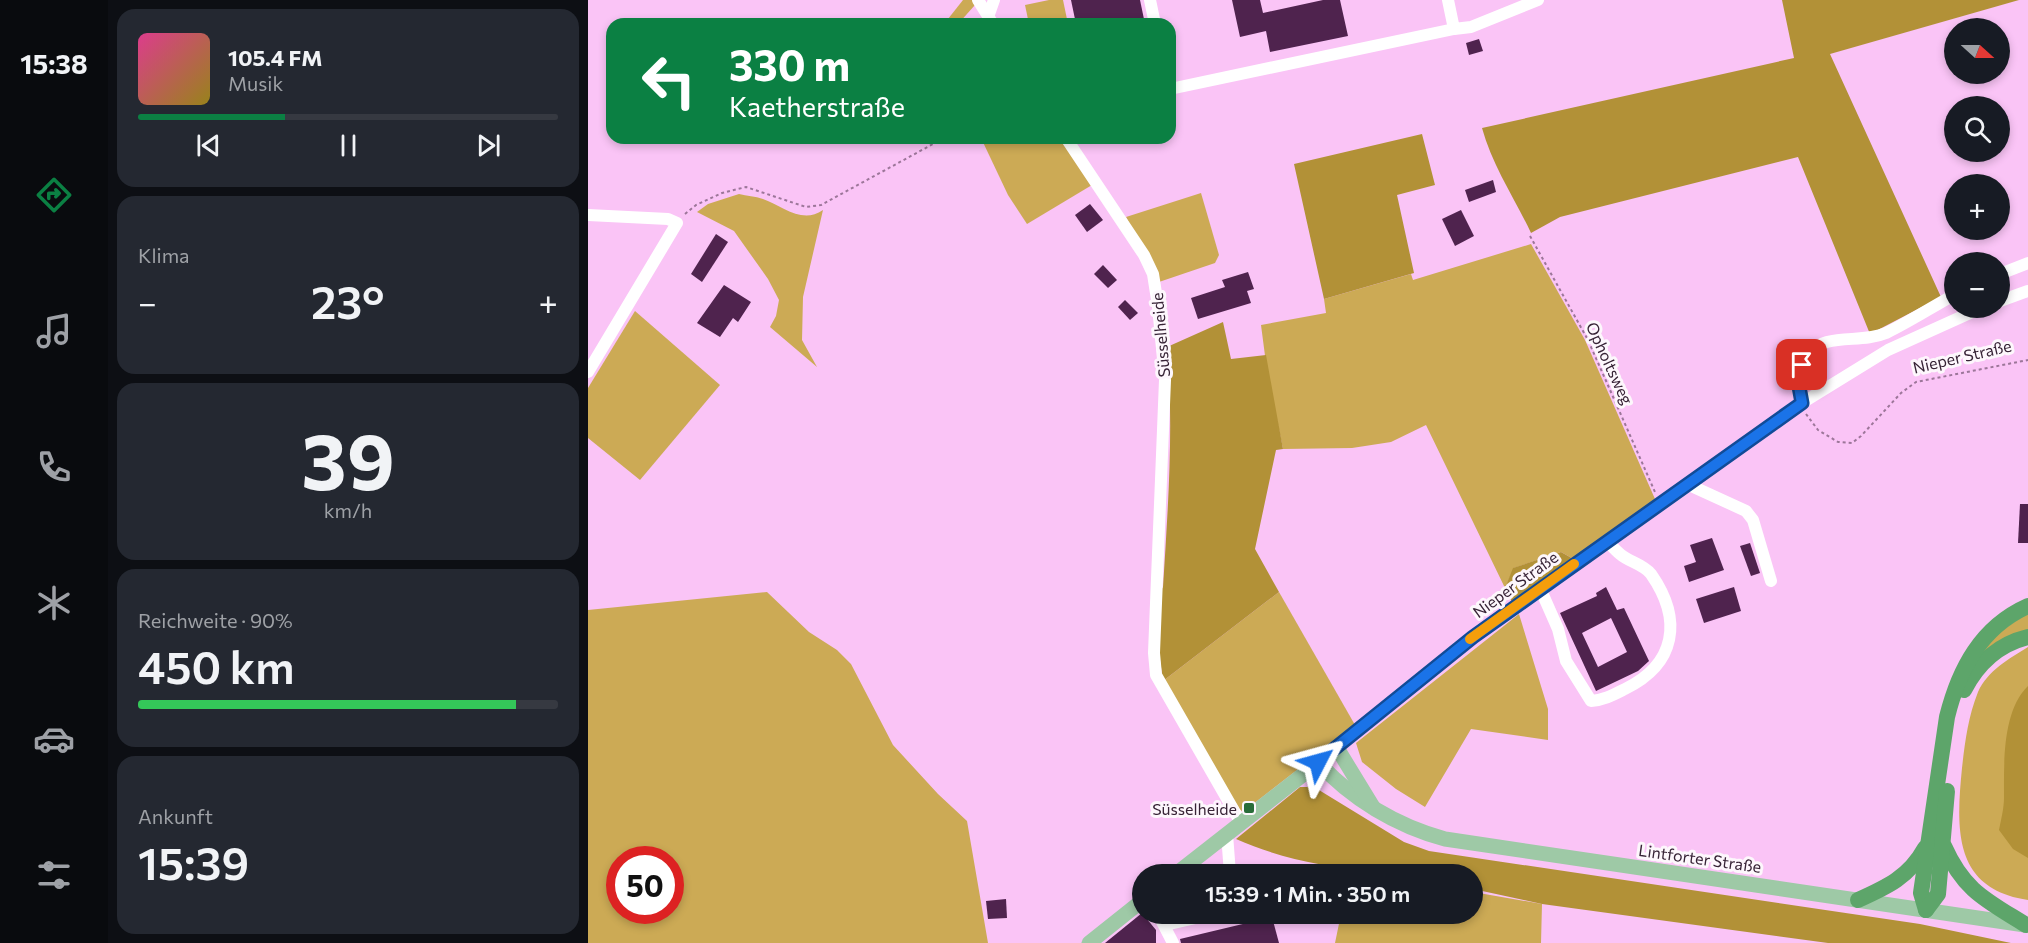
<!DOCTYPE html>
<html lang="de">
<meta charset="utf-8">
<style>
:root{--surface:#171b24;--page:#242831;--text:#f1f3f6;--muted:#9ea1a6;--line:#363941;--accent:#0b8043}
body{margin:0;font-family:Commissioner,sans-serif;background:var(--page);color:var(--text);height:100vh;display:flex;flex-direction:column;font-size:22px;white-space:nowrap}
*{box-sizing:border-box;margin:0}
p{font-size:20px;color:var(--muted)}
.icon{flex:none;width:33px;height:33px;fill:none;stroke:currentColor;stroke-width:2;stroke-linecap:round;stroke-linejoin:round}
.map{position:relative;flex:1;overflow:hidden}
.drawer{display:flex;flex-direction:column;gap:9px;padding:9px;background:#0d0f14;width:480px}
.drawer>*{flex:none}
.banner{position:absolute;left:18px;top:18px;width:570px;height:126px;border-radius:18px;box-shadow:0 3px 9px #0003;background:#0b8043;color:#fff;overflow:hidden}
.needle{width:39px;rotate:111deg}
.buttons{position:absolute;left:1356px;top:18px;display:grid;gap:12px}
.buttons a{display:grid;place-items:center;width:66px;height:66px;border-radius:50%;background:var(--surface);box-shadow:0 3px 9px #0003;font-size:30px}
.speed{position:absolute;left:18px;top:846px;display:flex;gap:12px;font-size:30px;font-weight:700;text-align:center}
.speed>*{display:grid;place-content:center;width:78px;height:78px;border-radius:50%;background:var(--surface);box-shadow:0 3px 9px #0003;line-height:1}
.speed .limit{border:9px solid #d22;background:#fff;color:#111}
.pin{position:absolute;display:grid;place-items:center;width:51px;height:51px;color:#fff;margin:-26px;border-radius:12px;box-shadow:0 3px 9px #0006}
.me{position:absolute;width:66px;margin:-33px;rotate:51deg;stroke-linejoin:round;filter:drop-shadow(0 0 4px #0008)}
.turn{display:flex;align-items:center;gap:21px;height:126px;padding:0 24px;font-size:27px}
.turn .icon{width:78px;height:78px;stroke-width:2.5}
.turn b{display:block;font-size:42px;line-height:51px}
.big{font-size:45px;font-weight:600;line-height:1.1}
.drawer .widget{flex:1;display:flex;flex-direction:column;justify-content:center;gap:9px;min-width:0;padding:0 21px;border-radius:18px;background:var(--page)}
.drawer .dial{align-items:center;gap:0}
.dial b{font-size:78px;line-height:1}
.song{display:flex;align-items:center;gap:18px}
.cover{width:72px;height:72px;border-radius:9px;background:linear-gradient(135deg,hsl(330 70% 55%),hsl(50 70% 35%))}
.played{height:6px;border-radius:3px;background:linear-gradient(90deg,var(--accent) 35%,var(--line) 35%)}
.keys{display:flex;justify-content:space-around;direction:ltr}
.heat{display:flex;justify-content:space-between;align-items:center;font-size:33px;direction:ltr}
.charge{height:9px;border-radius:4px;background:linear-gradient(90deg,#34c759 90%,var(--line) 0)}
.trip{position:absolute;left:544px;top:864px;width:351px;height:60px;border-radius:30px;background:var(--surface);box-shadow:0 3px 9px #0003;font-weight:600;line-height:60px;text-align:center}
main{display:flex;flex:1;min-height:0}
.menu{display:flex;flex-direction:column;width:108px;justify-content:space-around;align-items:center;background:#090b0e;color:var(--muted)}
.menu .icon{width:42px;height:42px}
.menu .selected{color:var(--accent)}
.menu b{font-size:27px;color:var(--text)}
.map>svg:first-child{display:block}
</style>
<main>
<nav class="menu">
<b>15:38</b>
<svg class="icon selected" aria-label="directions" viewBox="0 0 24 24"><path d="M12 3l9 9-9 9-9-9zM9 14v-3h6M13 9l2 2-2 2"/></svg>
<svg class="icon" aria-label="music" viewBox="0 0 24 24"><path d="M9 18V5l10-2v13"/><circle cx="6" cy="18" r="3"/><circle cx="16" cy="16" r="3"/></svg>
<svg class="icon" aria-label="phone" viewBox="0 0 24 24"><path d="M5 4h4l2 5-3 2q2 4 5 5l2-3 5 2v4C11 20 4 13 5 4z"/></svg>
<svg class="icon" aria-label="climate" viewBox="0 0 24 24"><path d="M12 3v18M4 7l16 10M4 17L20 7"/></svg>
<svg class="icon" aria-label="car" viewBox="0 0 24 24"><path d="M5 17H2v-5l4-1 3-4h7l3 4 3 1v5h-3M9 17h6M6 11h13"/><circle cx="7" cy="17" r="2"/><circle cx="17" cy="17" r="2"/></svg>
<svg class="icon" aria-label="filters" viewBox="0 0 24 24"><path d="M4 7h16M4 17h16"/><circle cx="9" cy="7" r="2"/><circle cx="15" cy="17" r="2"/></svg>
</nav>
<section class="drawer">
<div class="widget">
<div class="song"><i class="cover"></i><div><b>105.4 FM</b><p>Musik</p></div></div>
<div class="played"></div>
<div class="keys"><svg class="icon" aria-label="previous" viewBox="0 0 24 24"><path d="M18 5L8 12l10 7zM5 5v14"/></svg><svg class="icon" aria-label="pause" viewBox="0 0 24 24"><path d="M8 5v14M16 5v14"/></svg><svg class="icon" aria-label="next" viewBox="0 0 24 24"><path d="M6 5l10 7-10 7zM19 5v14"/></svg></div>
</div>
<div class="widget"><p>Klima</p>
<div class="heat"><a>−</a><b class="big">23°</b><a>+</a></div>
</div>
<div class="widget dial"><b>39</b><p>km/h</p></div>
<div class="widget"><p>Reichweite · 90%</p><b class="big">450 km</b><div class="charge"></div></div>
<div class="widget"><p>Ankunft</p><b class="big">15:39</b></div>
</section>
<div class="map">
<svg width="1440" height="943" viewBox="0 0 1440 943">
<rect width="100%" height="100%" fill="#fac4f6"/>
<!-- green -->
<g fill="#ca5" fill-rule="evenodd">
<path d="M375 0H384L387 5 370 24H356Z"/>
<path d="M461 0H475L480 24H441L437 5Z"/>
<path d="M393 138H472L504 185 439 224 420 195Z"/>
<path d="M613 193 631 255 627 263 571 282 538 217Z"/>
<path d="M151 194C159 196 167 196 175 199 195 206 214 225 235 210L215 297 214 340 229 367 182 327 188 316 191 300 180 279 146 231 109 212 120 204Z"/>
<path d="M943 244 997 340 1067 499 989 561 973 552 926 568 917 588 838 425 803 442 764 448 695 449 679 371 673 325 738 313 736 299 823 274 825 280Z"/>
<path d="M47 311 132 385 52 480 0 438V388Z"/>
<path d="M179 592 221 632 249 650 263 664 305 745 350 794 379 821 400 943H0V610ZM32 860H82V910H32Z"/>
<path d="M691 592 767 725 655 812 649 807 575 681Z"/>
<path d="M1440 612V630L1383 663 1401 640Z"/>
<path d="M931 614 960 709V740L883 729 837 807 808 789 774 762 768 743Z"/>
<path d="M1440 647V900C1365 889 1368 829 1374 768 1377 742 1380 717 1390 692 1400 670 1421 659 1440 647Z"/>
<path d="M885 892 954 904 953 943H747L753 914H885Z"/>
</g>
<!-- forest -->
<g fill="#b29137">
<path d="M1194 0H1431L1242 54 1353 297 1282 334 1210 157 972 217 943 233C927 199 904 165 894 128L1206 58Z"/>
<path d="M834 134 847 185 809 195 826 273 736 299 706 164Z"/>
<path d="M635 322 643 359 678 355 695 449 688 450 667 549 691 592 575 681 571 653 572 592 575 587C580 508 586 426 579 347Z"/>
<path d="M973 552 989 561 926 606 917 588 925 568Z"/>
<path d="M1440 686V858L1425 849 1411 830C1413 820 1416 808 1416 798 1416 764 1414 711 1440 686Z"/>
<path d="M712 787H726L816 842 841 851 1332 924 1423 943H1240L954 904 885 889V874C805 874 722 872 648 839Z"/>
</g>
<!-- building -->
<g fill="#4f234e" fill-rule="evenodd">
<path d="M483 0H552L557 24H488Z"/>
<path d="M644 0H672L675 13 735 0H752L760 36 682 52 678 31 652 37Z"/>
<path d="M891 39 895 51 881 55 878 43Z"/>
<path d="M905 180 908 192 881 202 877 190Z"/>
<path d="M502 204 515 220 499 232 487 215Z"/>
<path d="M873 210 886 236 867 246 854 219Z"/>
<path d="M128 234 140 242 114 282 103 274Z"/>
<path d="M515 265 529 280 520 288 506 274Z"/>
<path d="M660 272 666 289 659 291 663 303 610 319 603 298 637 287 634 280Z"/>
<path d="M136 285 163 302 150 322 145 318 132 337 109 323Z"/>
<path d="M537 300 550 313 542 320 530 307Z"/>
<path d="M1432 504H1440V543H1430Z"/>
<path d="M1124 538 1136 570 1101 582 1096 566 1108 562 1102 545Z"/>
<path d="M1162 543 1172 573 1163 576 1152 546Z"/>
<path d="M1018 587 1029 610 1036 608 1061 661 1050 671 1008 691 972 613 1009 596 1008 593ZM1023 618 1039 652 1010 667 994 633Z"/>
<path d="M1146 587 1153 611 1116 623 1108 599Z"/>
<path d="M418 899 419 918 400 919 398 901Z"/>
<path d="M554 913 568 930V943H517Z"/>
<path d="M684 917 691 943H593L592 939Z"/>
</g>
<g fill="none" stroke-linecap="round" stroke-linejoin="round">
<!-- path -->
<g stroke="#9c7699" stroke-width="2" stroke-dasharray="3 3" stroke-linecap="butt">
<path d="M97 214 108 205 134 193 158 187 218 207 233 205 356 138"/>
<path d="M942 236 1000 340 1067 492"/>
<path d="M1218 414 1230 430 1250 442 1264 443 1273 436 1313 393 1328 382 1440 360"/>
</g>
<!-- minor -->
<g stroke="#fff" stroke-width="12">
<path d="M390 0 405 24"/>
<path d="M562 0 567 24"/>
<path d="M860 0 866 29 883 27 950 0"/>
<path d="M400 17 406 0"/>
<path d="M582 89 866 29"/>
<path d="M478 138 556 255 565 274 570 306 577 380 566 653 568 675 653 823"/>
<path d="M0 215 80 219 89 223 0 372"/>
<path d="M1412 274 1440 263"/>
<path d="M1412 301 1440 291"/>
<path d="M1214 403C1208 380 1212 350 1239 342 1258 337 1279 341 1298 333 1321 322 1344 307 1366 295"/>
<path d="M1099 484 1158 511 1165 520 1183 581"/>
<path d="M952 588 970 629 978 661 1003 701C1016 700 1025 695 1037 689 1088 664 1095 620 1063 574 1055 564 1041 562 1032 554 1027 550 1023 545 1019 541"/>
<path d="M749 748 885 637 1214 403 1300 350 1393 308"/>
<path d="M639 834 642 874"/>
<path d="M570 914 585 943"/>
<path d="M577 925 625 914"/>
</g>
<!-- major -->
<g stroke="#9ec9a6" stroke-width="15">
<path d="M730 762C763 799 809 826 857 839L1437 925"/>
<path d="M588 874 749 748 785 807"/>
<path d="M501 943 555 900"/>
</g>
<!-- highway -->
<g stroke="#5da56a" stroke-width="16">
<path d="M1376 690C1390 663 1411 644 1440 637"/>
<path d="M1356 846C1376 891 1398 900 1438 925"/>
<path d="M1270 900C1299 887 1321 877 1337 848"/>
<path d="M1338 910 1333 893 1359 717C1371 669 1393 627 1440 606"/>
<path d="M1338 910 1350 894 1359 791"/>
</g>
</g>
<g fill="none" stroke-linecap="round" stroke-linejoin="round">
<defs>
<path id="route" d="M730 762 885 637 1214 403 1210 381 1214 365"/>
</defs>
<!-- route casing -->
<use href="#route" stroke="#114b97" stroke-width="15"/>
<!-- route -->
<use href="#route" stroke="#1a73e8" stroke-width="10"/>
<!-- slow -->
<path stroke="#f59e0b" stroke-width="10" d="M882 639 986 564"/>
</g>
<!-- markers -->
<rect fill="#296d39" stroke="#fdf7fc" stroke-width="2" x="655" y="802" width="12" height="12" rx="3"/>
<g text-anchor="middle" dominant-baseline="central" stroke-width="6" stroke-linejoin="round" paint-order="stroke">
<!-- street labels -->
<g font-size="16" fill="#372336" stroke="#fdf7fc">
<text transform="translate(572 335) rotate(-95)">Süsselheide</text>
<text transform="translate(1374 356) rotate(-13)">Nieper Straße</text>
<text transform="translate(1022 363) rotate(65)">Opholtsweg</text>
<text transform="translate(927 584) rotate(-36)">Nieper Straße</text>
<text transform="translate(1112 858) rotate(8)">Lintforter Straße</text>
</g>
<!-- poi labels -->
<g font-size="16" fill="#372336" stroke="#fdf7fc" text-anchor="end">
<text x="649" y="808">Süsselheide</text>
</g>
</g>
</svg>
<div class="buttons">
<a><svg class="needle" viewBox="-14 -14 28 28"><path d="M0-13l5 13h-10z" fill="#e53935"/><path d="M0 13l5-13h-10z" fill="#9ea1a6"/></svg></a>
<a><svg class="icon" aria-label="search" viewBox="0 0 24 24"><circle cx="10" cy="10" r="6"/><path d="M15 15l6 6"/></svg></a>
<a>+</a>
<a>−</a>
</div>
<div class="speed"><div class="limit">50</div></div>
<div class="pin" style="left:1214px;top:365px;background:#d93025"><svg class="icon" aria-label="arrive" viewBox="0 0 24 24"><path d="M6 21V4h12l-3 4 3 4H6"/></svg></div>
<svg class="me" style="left:730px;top:762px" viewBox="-20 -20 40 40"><path d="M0-17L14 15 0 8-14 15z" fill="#1a73e8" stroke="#fff" stroke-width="4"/></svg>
<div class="trip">15:39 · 1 Min. · 350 m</div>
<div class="banner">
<div class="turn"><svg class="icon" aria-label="left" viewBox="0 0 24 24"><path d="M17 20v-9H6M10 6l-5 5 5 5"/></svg><div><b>330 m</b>Kaetherstraße</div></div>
</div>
</div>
</main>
